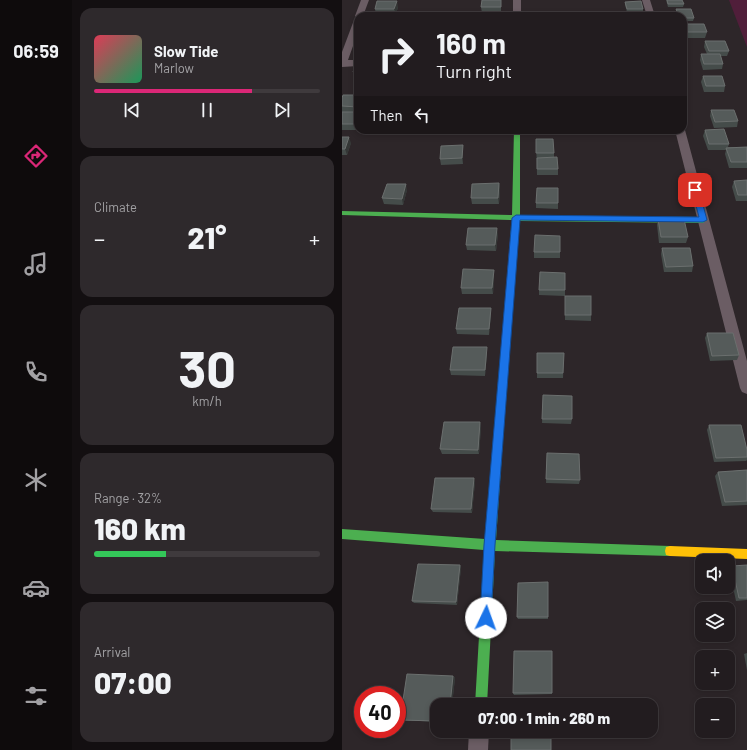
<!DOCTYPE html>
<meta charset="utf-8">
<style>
:root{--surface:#221c1f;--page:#2e292c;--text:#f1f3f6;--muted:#a2a1a4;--line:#3f3a3d;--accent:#db2777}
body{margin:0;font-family:Barlow,sans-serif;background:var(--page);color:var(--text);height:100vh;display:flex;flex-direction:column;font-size:15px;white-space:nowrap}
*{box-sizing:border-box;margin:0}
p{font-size:13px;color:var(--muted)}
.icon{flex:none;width:22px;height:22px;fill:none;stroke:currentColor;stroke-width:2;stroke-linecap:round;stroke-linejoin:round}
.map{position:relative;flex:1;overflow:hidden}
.drawer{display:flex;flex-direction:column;gap:8px;padding:8px;background:#130f11;width:270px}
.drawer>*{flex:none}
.guide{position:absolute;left:12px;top:12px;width:333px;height:122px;border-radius:12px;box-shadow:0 2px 6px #0003,0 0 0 1px var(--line);background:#221c1f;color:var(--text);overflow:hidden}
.tools{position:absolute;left:353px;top:554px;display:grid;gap:8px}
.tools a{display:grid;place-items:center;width:40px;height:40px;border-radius:8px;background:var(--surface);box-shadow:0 2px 6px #0003,0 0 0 1px var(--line);font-size:20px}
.speed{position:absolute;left:12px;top:686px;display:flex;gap:8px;font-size:20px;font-weight:700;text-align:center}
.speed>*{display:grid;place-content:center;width:52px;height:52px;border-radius:50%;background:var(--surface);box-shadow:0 2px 6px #0003,0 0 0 1px var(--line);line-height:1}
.speed .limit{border:6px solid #d22;background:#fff;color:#111}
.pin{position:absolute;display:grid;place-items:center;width:34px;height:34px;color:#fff;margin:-17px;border-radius:8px;box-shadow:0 2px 6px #0006}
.me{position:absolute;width:44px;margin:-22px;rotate:3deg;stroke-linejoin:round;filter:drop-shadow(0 0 3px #0008)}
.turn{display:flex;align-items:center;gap:14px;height:84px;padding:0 16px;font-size:18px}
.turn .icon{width:52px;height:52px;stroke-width:2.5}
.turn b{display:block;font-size:28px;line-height:34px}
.then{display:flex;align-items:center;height:38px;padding:0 16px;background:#0003;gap:8px;font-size:15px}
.big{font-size:30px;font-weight:800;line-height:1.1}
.drawer .widget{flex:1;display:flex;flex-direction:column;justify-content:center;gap:6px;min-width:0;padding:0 14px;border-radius:12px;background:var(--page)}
.drawer .dial{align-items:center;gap:0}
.dial b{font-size:52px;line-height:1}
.song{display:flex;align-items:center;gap:12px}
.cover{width:48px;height:48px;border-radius:6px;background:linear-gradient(135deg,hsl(350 70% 55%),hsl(150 70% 35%))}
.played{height:4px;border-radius:2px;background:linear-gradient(90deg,var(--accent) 70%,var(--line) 70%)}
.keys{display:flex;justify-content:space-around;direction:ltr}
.heat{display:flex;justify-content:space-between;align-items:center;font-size:22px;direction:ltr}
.charge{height:6px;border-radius:3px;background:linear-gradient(90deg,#34c759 32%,var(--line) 0)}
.trip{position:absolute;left:88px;top:698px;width:228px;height:40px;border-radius:12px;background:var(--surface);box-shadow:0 2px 6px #0003,0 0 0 1px var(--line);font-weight:800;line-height:40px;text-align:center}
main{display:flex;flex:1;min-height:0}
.tab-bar{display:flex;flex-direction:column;width:72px;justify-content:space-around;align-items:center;background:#0e0b0c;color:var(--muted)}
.tab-bar .icon{width:28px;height:28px}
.tab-bar .on{color:var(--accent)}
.tab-bar b{font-size:18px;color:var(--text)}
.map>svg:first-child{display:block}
</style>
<main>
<nav class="tab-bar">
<b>06:59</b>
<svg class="icon on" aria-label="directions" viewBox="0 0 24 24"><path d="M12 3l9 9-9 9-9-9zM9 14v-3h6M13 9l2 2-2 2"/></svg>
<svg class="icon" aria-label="music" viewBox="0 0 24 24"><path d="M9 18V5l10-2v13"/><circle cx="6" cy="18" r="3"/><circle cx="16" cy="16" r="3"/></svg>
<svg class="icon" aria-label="phone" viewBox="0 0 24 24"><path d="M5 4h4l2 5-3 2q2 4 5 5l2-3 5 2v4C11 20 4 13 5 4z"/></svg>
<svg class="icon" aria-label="climate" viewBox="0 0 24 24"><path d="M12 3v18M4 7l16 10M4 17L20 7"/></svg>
<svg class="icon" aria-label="car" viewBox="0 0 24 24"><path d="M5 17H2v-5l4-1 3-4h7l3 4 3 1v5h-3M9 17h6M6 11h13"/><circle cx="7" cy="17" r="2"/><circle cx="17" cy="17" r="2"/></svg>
<svg class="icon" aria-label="filters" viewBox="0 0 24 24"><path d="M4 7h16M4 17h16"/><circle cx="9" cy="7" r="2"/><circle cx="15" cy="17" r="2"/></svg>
</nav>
<section class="drawer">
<div class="widget">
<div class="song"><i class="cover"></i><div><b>Slow Tide</b><p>Marlow</p></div></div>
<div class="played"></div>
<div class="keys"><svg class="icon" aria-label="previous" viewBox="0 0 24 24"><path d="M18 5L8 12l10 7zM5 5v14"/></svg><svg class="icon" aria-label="pause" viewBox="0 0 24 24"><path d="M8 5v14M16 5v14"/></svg><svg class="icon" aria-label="next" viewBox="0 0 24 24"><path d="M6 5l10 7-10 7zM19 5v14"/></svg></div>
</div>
<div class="widget"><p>Climate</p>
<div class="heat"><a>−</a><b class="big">21°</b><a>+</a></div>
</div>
<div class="widget dial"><b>30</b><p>km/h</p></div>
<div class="widget"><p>Range · 32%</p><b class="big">160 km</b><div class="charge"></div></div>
<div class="widget"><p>Arrival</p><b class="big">07:00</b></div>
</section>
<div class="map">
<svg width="405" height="750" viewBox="0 0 405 750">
<rect width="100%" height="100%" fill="#2d2629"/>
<!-- green -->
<path fill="#501e3a" d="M387 0H405V47Z"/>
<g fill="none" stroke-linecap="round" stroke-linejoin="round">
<!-- street -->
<g fill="#6b5d64" fill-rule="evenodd">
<path d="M19 0H27L21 16H16V32L6 60H16V66L0 67V52L12 20 15 18 13 16Z"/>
<rect x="171" y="0" width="8" height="16"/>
<path d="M300 0H308L313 16H305Z"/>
<path d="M341 128 343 130 405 361V394L400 392 398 388 333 130H341Z"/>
<path d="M127 731H147L146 750H126Z"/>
</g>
<!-- fast -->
<g fill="#4caf50" fill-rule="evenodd">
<path d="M172 130H178V216L361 217 365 220 361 223 177 221 176 240 172 243 168 240 170 220 0 215V211L170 215Z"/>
<path d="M163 347 166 349 167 351 154 540 328 546 332 547 333 551 332 555 328 556 153 551 145 705H133L142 550 0 539V529L143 539 159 351 160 349Z"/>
</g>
<!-- slow -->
<path fill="#ffc107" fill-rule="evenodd" d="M328 546 405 549V559L328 556 324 555 323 551 324 547Z"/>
<!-- jam -->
<path fill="#c62828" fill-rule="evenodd" d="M172 237 176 240 167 351 166 353H160L159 351 168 240Z"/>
</g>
<!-- wall -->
<g fill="#454c4a">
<path d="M159 0V13H140L139 7Z"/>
<path d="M324 0H340L342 4 341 7H326Z"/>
<path d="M283 2 301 9V12H285L283 5Z"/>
<path d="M56 7 54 14H34L33 9Z"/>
<path d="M334 9 352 18 351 21H341V16H335L334 12Z"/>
<path d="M342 24 365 32 363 38H344L341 30Z"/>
<path d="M363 41 387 51 385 56H379L381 64 380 69 361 70 358 60 359 54H365L362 47Z"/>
<path d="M16 63V78H13L11 72Z"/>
<path d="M361 76 383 86 382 92H362L359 82Z"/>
<path d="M16 95V128L15 130H0V98Z"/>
<path d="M369 110 396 121 395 127 372 128 368 116Z"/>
<path d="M363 130 387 144 386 147H405V168H387L383 154 384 150H366L361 136Z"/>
<path d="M0 137 9 143 5 155H0Z"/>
<path d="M194 139 212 153V157L216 169V175H195Z"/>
<path d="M121 145V164L99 165 98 159Z"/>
<path d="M405 180V201H394L390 187 392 181Z"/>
<path d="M157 183 158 189 157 204H130L129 198Z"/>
<path d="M216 188V209L194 208V203Z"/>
<path d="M65 190 61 205 42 204 40 198Z"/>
<path d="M316 219 346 237 344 243H317L315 225Z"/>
<path d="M156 234 154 251 125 250 124 245Z"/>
<path d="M218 236V258H192V252Z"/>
<path d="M320 248 351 266 350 272H322L319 254Z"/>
<path d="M152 270V275L151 294H120L119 288Z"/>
<path d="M223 273V296L197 295V290Z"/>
<path d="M223 296 249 315V321L223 320Z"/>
<path d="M149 314 147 335 115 334 114 329Z"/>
<path d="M365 333 397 355 395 360 368 361 363 338Z"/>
<path d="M145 353 143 376 109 375 108 370Z"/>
<path d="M222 353 221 378H195V373Z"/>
<path d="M201 395 230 419 229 424 200 423Z"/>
<path d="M367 425 405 450V460L404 461 372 462 365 430Z"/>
<path d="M139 427 137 454H100L98 449Z"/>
<path d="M205 453 238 480 237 484 204 483Z"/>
<path d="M405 470V505L380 506 373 476 376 472Z"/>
<path d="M133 482 130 513 91 512 89 509Z"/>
<path d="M118 565 119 568 115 605 72 603 70 601Z"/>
<path d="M405 565V600L394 601 387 569 390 566Z"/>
<path d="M206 582V619H176L175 617Z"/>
<path d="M210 651V694L172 695 171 693Z"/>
<path d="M405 653V670L402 654Z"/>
<path d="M111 676 113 678 110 705H95V722L61 720H58Z"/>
</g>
<!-- shaded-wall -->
<g fill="#343736">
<path d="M55 1 56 7 54 14 52 9Z"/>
<path d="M16 118V128L15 130 14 124Z"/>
<path d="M7 137 9 143 5 155 3 149Z"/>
<path d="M121 145V164L120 158Z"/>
<path d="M157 183 158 189 157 204 156 198Z"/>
<path d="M64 184 65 190 61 205 60 199Z"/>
<path d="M155 228 156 234 154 251 153 245Z"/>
<path d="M152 270V275L151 294 150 288Z"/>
<path d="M149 308V314L147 335V329Z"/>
<path d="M145 347V353L143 376V370Z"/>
<path d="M138 422 139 427 137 454 136 450Z"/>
<path d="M132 478 133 482 130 513 129 509Z"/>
<path d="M118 565 119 568 115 605 114 602Z"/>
<path d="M111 676 113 678 110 705H108Z"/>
</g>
<!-- building -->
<g fill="#555b5a" stroke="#6b6f6e">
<path d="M140 0H159V7H139Z"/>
<path d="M325 0H340L342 4H326Z"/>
<path d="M35 1H55L52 9H33Z"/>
<path d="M299 1 301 9H285L283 2Z"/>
<path d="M334 9H349L352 18H341V16H337Z"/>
<path d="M342 24H362L365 32H345Z"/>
<path d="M363 41H383L387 51H367Z"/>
<path d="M359 54H378L381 64H362Z"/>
<path d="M15 63H16V72H11Z"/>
<path d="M361 76H380L383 86H364Z"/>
<path d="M1 95H16V107L0 106V98Z"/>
<path d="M369 110H392L396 121 373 122Z"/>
<path d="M0 112H16V118L14 124H0Z"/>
<path d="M382 129 387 144H367L363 130Z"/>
<path d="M0 137H7L3 149H0Z"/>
<path d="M194 139H211L212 153H194Z"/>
<path d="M121 145 120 158 98 159 99 146Z"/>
<path d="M405 147V162H389L384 148Z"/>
<path d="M215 157 216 169H195V158Z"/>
<path d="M405 180V195H396L392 181Z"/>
<path d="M157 183 156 198H129L130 184Z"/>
<path d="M45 184H64L60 199 40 198Z"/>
<path d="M195 188H216V203H194Z"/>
<path d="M316 219H342L346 237H319Z"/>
<path d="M126 228H155L153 245H124Z"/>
<path d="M193 235 218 236V252H192Z"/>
<path d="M320 248H348L351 266 324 267Z"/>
<path d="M121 269 152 270 150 288H119Z"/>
<path d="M198 272 223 273V290H197Z"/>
<rect x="223" y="296" width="26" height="19"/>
<path d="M117 308H149L147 329H114Z"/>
<path d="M365 333H391L397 355 370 356Z"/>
<path d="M111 347H145L143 370H108Z"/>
<path d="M195 353H222L221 373H195Z"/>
<path d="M201 395 230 396V419H200Z"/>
<path d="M102 422H138L136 450 98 449Z"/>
<path d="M367 425H399L405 450V457L374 458Z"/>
<path d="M205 453 237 454 238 480 204 479Z"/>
<path d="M405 470V501L383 502 376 472Z"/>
<path d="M93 478H132L129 509H89Z"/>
<path d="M76 564 118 565 114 602 70 601Z"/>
<path d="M405 565V598H397L390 566Z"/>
<path d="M206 582V617H175L176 583Z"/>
<path d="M172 651H210V693H171Z"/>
<path d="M65 674 111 676 108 705H95V721L58 720Z"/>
<rect x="169" y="731" width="40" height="19"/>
</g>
<!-- route -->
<path fill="#1a73e8" stroke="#114b97" d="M353 187 357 190 365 220 361 222 178 220 153 545 149 618 148 622 144 624 139 622 138 618 142 545 170 218 174 215 357 217 350 190Z"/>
</svg>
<div class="tools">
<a><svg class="icon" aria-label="sound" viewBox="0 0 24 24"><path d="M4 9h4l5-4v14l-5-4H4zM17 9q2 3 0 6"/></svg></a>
<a><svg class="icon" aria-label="layers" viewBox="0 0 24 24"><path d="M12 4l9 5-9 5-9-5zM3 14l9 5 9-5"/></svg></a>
<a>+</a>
<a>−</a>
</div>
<div class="speed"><div class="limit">40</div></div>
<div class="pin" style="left:353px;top:190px;background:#d93025"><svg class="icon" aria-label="arrive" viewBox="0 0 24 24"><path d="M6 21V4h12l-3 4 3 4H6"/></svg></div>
<svg class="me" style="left:144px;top:618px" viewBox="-20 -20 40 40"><circle r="19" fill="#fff"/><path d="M0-13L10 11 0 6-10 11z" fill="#1a73e8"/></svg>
<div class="trip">07:00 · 1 min · 260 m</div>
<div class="guide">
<div class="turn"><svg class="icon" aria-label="right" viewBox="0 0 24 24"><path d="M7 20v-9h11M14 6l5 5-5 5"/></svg><div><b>160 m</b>Turn right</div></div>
<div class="then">Then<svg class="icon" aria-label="left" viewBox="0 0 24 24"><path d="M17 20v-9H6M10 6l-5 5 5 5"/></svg></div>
</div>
</div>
</main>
